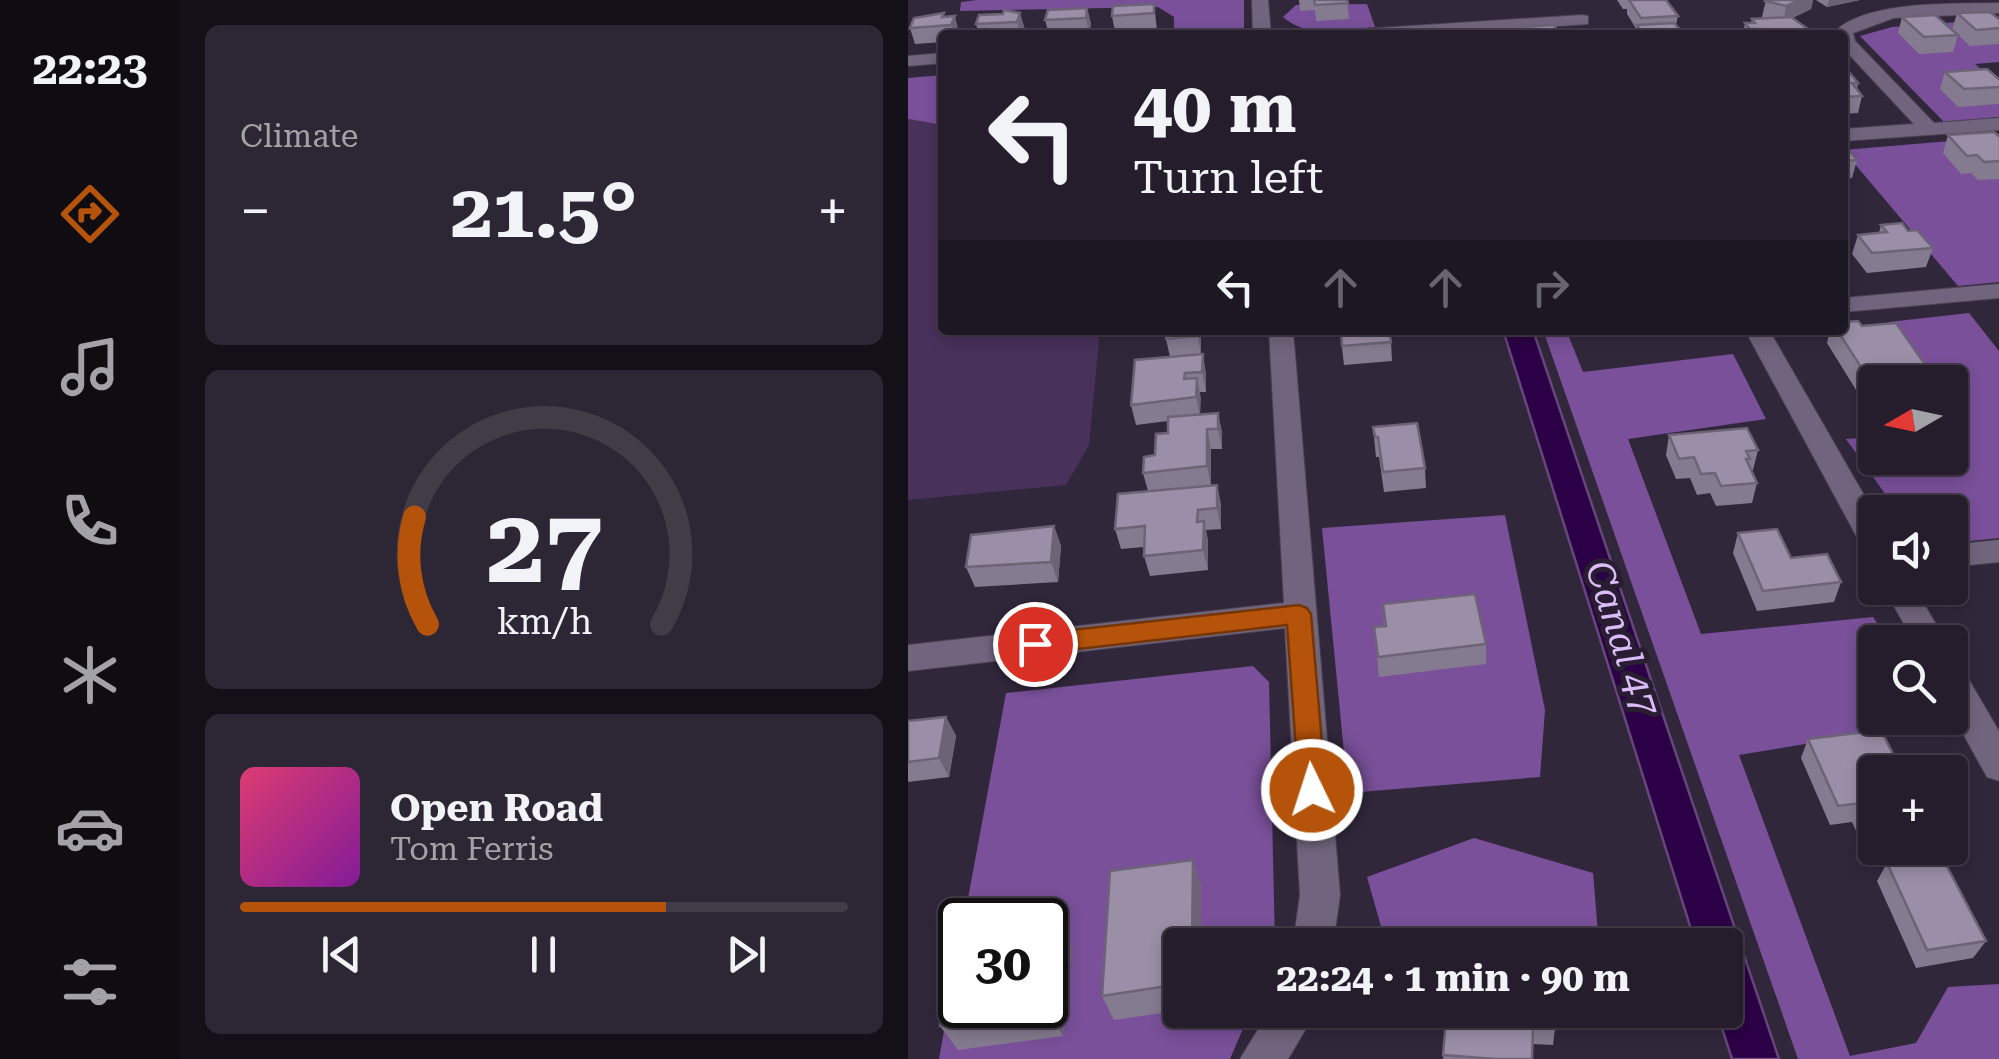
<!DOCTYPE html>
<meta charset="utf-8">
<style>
:root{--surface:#251d2c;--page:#2d2634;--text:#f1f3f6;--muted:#a3a2a9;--line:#423b48;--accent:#b45309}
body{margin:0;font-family:"Roboto Serif",serif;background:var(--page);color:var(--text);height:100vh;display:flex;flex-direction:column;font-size:38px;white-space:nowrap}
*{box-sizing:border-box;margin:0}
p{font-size:32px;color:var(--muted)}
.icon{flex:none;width:55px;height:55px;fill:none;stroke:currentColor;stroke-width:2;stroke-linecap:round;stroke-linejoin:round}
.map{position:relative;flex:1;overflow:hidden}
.panel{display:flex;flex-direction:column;gap:25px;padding:25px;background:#141018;width:728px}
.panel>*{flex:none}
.top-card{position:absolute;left:30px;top:30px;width:910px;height:305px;border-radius:10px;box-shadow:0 5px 15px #0003,0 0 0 2px var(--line);background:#251d2c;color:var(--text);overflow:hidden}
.needle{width:65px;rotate:261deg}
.controls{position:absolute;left:950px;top:365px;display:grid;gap:20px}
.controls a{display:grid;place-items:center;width:110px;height:110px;border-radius:10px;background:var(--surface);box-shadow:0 5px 15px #0003,0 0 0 2px var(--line);font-size:50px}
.speed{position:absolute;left:30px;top:898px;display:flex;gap:20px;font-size:50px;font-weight:700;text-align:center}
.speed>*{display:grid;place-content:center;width:130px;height:130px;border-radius:50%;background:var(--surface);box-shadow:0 5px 15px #0003,0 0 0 2px var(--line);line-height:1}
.speed .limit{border:5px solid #111;border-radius:15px;background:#fff;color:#111}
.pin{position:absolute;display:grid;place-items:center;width:85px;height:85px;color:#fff;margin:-42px;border:5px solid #fff;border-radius:50%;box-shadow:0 2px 10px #0007}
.me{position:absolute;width:110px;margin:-55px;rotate:356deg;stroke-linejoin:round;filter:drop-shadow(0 0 8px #0008)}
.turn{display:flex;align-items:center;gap:35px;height:210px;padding:0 30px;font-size:45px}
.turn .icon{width:130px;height:130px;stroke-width:2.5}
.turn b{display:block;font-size:70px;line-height:85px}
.lanes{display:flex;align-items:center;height:95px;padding:0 30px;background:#0003;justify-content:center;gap:50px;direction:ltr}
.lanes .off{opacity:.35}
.big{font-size:75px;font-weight:700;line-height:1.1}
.panel .card{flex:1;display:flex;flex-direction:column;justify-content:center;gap:15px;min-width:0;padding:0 35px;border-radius:15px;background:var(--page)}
.panel .dial{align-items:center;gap:0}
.dial svg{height:260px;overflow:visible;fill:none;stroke:var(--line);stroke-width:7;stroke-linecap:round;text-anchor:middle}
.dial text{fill:var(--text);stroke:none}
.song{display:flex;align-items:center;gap:30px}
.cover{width:120px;height:120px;border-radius:15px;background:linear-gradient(135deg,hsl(340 70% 55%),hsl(290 70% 35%))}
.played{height:10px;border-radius:5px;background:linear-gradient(90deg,var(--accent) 70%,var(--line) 70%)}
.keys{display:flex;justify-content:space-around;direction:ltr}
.heat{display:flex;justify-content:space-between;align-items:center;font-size:55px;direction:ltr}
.trip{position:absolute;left:255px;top:928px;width:580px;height:100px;border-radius:10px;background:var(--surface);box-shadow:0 5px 15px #0003,0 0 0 2px var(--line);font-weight:700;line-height:100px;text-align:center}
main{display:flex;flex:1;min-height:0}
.tabs{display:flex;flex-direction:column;width:180px;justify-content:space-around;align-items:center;background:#0f0c12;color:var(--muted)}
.tabs .icon{width:70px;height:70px}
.tabs .active{color:var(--accent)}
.tabs b{font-size:45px;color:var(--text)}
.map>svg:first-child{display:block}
</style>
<main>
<nav class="tabs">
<b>22:23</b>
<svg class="icon active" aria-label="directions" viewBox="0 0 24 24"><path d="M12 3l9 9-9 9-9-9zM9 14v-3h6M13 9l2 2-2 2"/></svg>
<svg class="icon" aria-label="music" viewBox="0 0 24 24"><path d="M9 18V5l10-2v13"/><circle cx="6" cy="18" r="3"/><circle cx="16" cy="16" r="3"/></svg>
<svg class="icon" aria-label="phone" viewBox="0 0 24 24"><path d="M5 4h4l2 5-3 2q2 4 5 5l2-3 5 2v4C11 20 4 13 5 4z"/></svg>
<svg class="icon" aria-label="climate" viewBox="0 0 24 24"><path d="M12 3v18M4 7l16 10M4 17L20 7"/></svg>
<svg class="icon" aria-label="car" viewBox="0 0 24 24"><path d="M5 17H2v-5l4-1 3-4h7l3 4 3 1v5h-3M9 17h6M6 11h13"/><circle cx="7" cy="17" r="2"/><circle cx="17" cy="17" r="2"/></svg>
<svg class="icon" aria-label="filters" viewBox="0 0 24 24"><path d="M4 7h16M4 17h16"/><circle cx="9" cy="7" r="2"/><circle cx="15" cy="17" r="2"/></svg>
</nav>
<section class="panel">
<div class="card"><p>Climate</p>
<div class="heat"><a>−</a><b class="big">21.5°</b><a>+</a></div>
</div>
<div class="card dial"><svg viewBox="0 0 100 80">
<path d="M14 69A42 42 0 1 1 86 69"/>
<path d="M14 69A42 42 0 0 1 10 36" stroke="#b45309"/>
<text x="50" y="56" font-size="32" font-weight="700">27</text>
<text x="50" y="72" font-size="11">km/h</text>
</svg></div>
<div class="card">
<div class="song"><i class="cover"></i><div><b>Open Road</b><p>Tom Ferris</p></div></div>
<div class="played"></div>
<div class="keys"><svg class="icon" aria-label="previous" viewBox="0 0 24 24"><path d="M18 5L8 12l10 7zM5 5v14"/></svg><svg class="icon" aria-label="pause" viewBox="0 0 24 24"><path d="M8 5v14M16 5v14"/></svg><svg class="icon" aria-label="next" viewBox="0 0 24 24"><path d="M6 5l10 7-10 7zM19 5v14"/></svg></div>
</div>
</section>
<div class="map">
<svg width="1092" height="1059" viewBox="0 0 1092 1059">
<rect width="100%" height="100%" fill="#31273b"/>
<!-- green -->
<path fill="#48315b" d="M0 119 35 125V330H192L181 445 158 485 0 500Z"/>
<!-- forest -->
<g fill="#795099">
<path d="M69 0H336V33L266 35V17L250 7 52 11 53 2Z"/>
<path d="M459 4 467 27C436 30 400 39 375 17L388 5Z"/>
<path d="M1091 19V62L1067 64 1091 85V117L1036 122 952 36 984 27Z"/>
<path d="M35 75V125L0 119V78Z"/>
<path d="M1078 138 1091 152V282L1050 286 935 150Z"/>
<path d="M1061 313 1091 351V538L1043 543 1042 512H990L938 439 967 437 968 458H1042L1043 431 1056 429 1043 409 1042 382H1024L981 322Z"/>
<path d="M635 330H724L661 337 675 372 825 354 858 419 720 439 793 634 965 617 982 642H968V718H1035L1037 721 831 755 942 1056 1008 1043 1040 987 1091 984V1059H890Z"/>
<path d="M597 515 637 710 632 777 440 793 414 528Z"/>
<path d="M345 666 361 682 367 944 272 945V1010H343L322 1059H31L52 941V1005H138V920H56L98 693Z"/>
<path d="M566 838 685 873 691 945 478 944 459 877Z"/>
</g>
<!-- water -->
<path fill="#2c0046" stroke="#66467b" stroke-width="2.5" d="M595 330H625L871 1059H824L808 1010H818V945H788Z"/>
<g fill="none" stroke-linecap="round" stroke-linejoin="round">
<defs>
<g id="street">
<path d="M344 0H360L363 35H345Z"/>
<path d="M1092 3V13L986 18 945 33 947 41 1026 123 1092 118V130L935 141V129L1006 124 935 48V35H928L927 31C961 0 1046 4 1092 3Z"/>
<path d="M674 15 680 16V24L520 35H431L440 30Z"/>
<path d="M35 53V63L0 66V56Z"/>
<path d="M1092 284V298L935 312V298Z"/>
<path d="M361 330H385L432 895 425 945H385L392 895 377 628 0 671V645L376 603Z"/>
<path d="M837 330H861L968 516V555L957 552Z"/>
<path d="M1092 540V562L1042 567V545Z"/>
<path d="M976 588H1007L1038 642H1006Z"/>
<path d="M1042 665 1054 668 1092 733V781L1079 777 1042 710Z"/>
<path d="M362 1010H409L380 1059H332Z"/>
</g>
</defs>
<!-- street casing -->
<use href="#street" stroke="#4c4355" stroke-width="2"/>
<!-- street -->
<use href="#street" fill="#71657d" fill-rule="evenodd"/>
</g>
<!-- wall -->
<g fill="#857b90">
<path d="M391 0H439L441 19 408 21 407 10 392 11Z"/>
<path d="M709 0H758L770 16 768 25 777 35H728L729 30 719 14V9H715Z"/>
<path d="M858 0H905L903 9 884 18 906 35H835L837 23H843L844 19 859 18 854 17Z"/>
<path d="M908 0H952L919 7Z"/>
<path d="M246 4 249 30 207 32 204 16Z"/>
<path d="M179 8 183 24 181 34 141 35 137 20Z"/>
<path d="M96 10 117 29 115 35H71L68 24 95 14Z"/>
<path d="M36 13V16L51 32 50 35H35V42L7 44 2 28Z"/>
<path d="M1049 13 1092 20V44L1062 46 1050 35 1045 52 1011 54 990 33 994 17 1044 30Z"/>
<path d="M1037 72 1092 80V104L1050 107 1032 89Z"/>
<path d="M935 73 950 83 949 89 954 96 950 113 935 114Z"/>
<path d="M1040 135 1092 137V179L1070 180 1063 173 1053 174 1035 153Z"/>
<path d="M935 148 949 160 944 178 935 179Z"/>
<path d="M973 225 1000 231 1025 248 1018 267 959 273 944 254 950 235 971 233Z"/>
<path d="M935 250 940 257 935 275Z"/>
<path d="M954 326 1023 373 1020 382H968V397L953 398 919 343 922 330H935Z"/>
<path d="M258 330H293V354L298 374V392H292V414L310 413 314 433V449H303V485H309L313 505V529L298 530 300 541V570L242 576 236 556V547L213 549 207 529 240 491 235 473 260 433V421L228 425 223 405 262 357 258 339Z"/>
<path d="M432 330 483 342 484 361 436 365Z"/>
<path d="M465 427 517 468 518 488 476 492 471 457H468Z"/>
<path d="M761 435 850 450 845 470H843L849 483 844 503 808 506 802 493 789 495 782 478 768 479 758 455Z"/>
<path d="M146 526 153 546 150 582 67 587 58 567Z"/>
<path d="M830 533 933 582 926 602 849 611 825 553Z"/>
<path d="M475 604 578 644V664L471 677 466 627 476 626Z"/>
<path d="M38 717 48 736 41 777 0 782V721Z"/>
<path d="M900 739 968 772V833L950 835 944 822 922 825 893 758Z"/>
<path d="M285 860 293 887 272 945V1010H275L206 1020 194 996Z"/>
<path d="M979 863 1078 941 1065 958 1008 968 969 881Z"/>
<path d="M164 948 155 1036 50 1050 32 1026Z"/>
<path d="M539 1010 647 1029 645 1045 624 1044V1059H535Z"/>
</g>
<!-- shaded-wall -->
<g fill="#6c6476">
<path d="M892 0H905L903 9 875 23 878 6Z"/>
<path d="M921 0H952L919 7Z"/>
<path d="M179 8 183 24 181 34 178 18Z"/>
<path d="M112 13 117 29 115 35H113L109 22Z"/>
<path d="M47 16 51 32 50 35H46L43 25Z"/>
<path d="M290 330H293V356L290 336Z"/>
<path d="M295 354 298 374V392L294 372Z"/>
<path d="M289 378 293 398 292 417 288 397Z"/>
<path d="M310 413 314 433V449L310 429Z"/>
<path d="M299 429 303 449V486L299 466Z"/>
<path d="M309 485 313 505V529L309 508Z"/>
<path d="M296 521 300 541V570L295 550Z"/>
<path d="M146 526 153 546 150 582 143 562Z"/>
<path d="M38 717 48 736 41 777 31 758Z"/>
<path d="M285 860 293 887V945H284Z"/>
<path d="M150 922 164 948 155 1036 140 1012Z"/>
</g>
<!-- building -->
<g fill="#9b8fa8" stroke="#6c6476" stroke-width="2.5">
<path d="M406 0H439L440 3 407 5Z"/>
<path d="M721 0H758L770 16 733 18Z"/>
<path d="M858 0H892L878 6 857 1Z"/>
<path d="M246 4V13L204 16 205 6Z"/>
<path d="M179 8 178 18 137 20 140 10Z"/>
<path d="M96 10 112 13 109 22 68 24 71 15 95 14Z"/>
<path d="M1082 12 1092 20V28L1068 30 1049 13Z"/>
<path d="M36 13 34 17 47 16 43 25 2 28 6 18Z"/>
<path d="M1027 15 1050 35 1016 37 994 17Z"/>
<path d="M883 17 907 34 857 35 852 29H842L837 23H847L844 19Z"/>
<path d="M766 23 777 35H735L729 25Z"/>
<path d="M646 25 651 35H619L615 27Z"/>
<path d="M1079 69 1092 80V87L1056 89 1037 72Z"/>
<path d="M941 72 950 83H944L954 96 935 97V73Z"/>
<path d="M1086 132 1092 137V161L1076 162 1069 155 1059 156 1040 135Z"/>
<path d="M935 148H939L949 160 935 161Z"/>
<path d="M994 223 1000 231 1009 230 1025 248 964 253 950 235 979 232 973 225Z"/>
<path d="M950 321 954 326 988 323 1023 373 960 378 929 330H935V322Z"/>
<path d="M258 330H290V336L258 339Z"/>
<path d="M433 330H481L483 342 434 346Z"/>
<path d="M295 354 294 372 277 373 276 379 289 378 288 397 223 405 227 360Z"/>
<path d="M310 413V429H299V466L235 473 236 457 247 455 248 434 260 433V417Z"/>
<path d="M509 423 517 468 475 472 470 437H467L465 427Z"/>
<path d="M839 428 850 450 838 451 842 459H838L849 483 813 486 807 473 793 474 786 457 771 459 761 435Z"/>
<path d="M309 485V508L290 510 289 522 296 521 295 550 236 556 237 526 207 529 210 494Z"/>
<path d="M146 526 143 562 58 567 63 535Z"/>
<path d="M869 529 883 558 919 554 933 582 855 591 830 533Z"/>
<path d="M567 594 578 644 470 657 466 627 478 626 475 604Z"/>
<path d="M38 717 31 758 0 762V721Z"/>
<path d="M973 730 994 772H968V815L959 816 953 803 930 806 900 739Z"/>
<path d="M1033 855 1078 941 1019 950 979 863Z"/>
<path d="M285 860 284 945H272V984L194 996 202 871Z"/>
<path d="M150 922 140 1012 32 1026 48 935 52 934V1005H138V924Z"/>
<path d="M515 942 550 945H515Z"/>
<path d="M539 1010H647V1029L625 1027 624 1059H588L535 1055Z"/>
</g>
<!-- route -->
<path fill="#b45309" stroke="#753606" stroke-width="2.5" d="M391 605 399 608 403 614 418 790 414 798 404 802 395 798 391 790 379 625 127 654 118 651 114 644 118 637 127 634Z"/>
<g text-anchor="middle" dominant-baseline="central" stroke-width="10" stroke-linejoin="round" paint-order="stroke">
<!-- water labels -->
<g font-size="38" font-style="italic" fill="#dbbbf8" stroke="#281d31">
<text transform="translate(714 638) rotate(72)">Canal 47</text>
</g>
</g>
</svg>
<div class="controls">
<a><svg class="needle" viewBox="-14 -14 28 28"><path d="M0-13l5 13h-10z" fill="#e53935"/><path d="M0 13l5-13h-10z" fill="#a3a2a9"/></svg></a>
<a><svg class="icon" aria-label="sound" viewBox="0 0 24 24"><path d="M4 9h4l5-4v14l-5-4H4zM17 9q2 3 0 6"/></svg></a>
<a><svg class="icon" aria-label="search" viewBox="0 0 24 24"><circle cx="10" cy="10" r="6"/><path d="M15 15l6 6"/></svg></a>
<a>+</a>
</div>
<div class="speed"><div class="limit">30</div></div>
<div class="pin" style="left:127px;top:644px;background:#d93025"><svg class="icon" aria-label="arrive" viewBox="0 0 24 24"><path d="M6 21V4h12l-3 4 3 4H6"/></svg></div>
<svg class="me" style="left:404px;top:790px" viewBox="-20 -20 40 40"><circle r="17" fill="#b45309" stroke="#fff" stroke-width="3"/><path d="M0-11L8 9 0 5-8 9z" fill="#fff"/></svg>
<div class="trip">22:24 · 1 min · 90 m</div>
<div class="top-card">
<div class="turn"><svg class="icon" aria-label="left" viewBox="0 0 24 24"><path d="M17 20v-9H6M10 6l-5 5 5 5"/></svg><div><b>40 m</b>Turn left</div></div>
<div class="lanes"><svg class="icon" aria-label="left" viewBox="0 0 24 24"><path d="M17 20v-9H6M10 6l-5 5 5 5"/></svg><svg class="icon off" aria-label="ahead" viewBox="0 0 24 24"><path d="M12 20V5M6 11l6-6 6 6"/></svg><svg class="icon off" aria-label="ahead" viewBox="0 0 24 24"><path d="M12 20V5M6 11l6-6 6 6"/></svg><svg class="icon off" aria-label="right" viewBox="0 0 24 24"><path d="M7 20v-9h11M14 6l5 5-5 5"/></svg></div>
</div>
</div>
</main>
